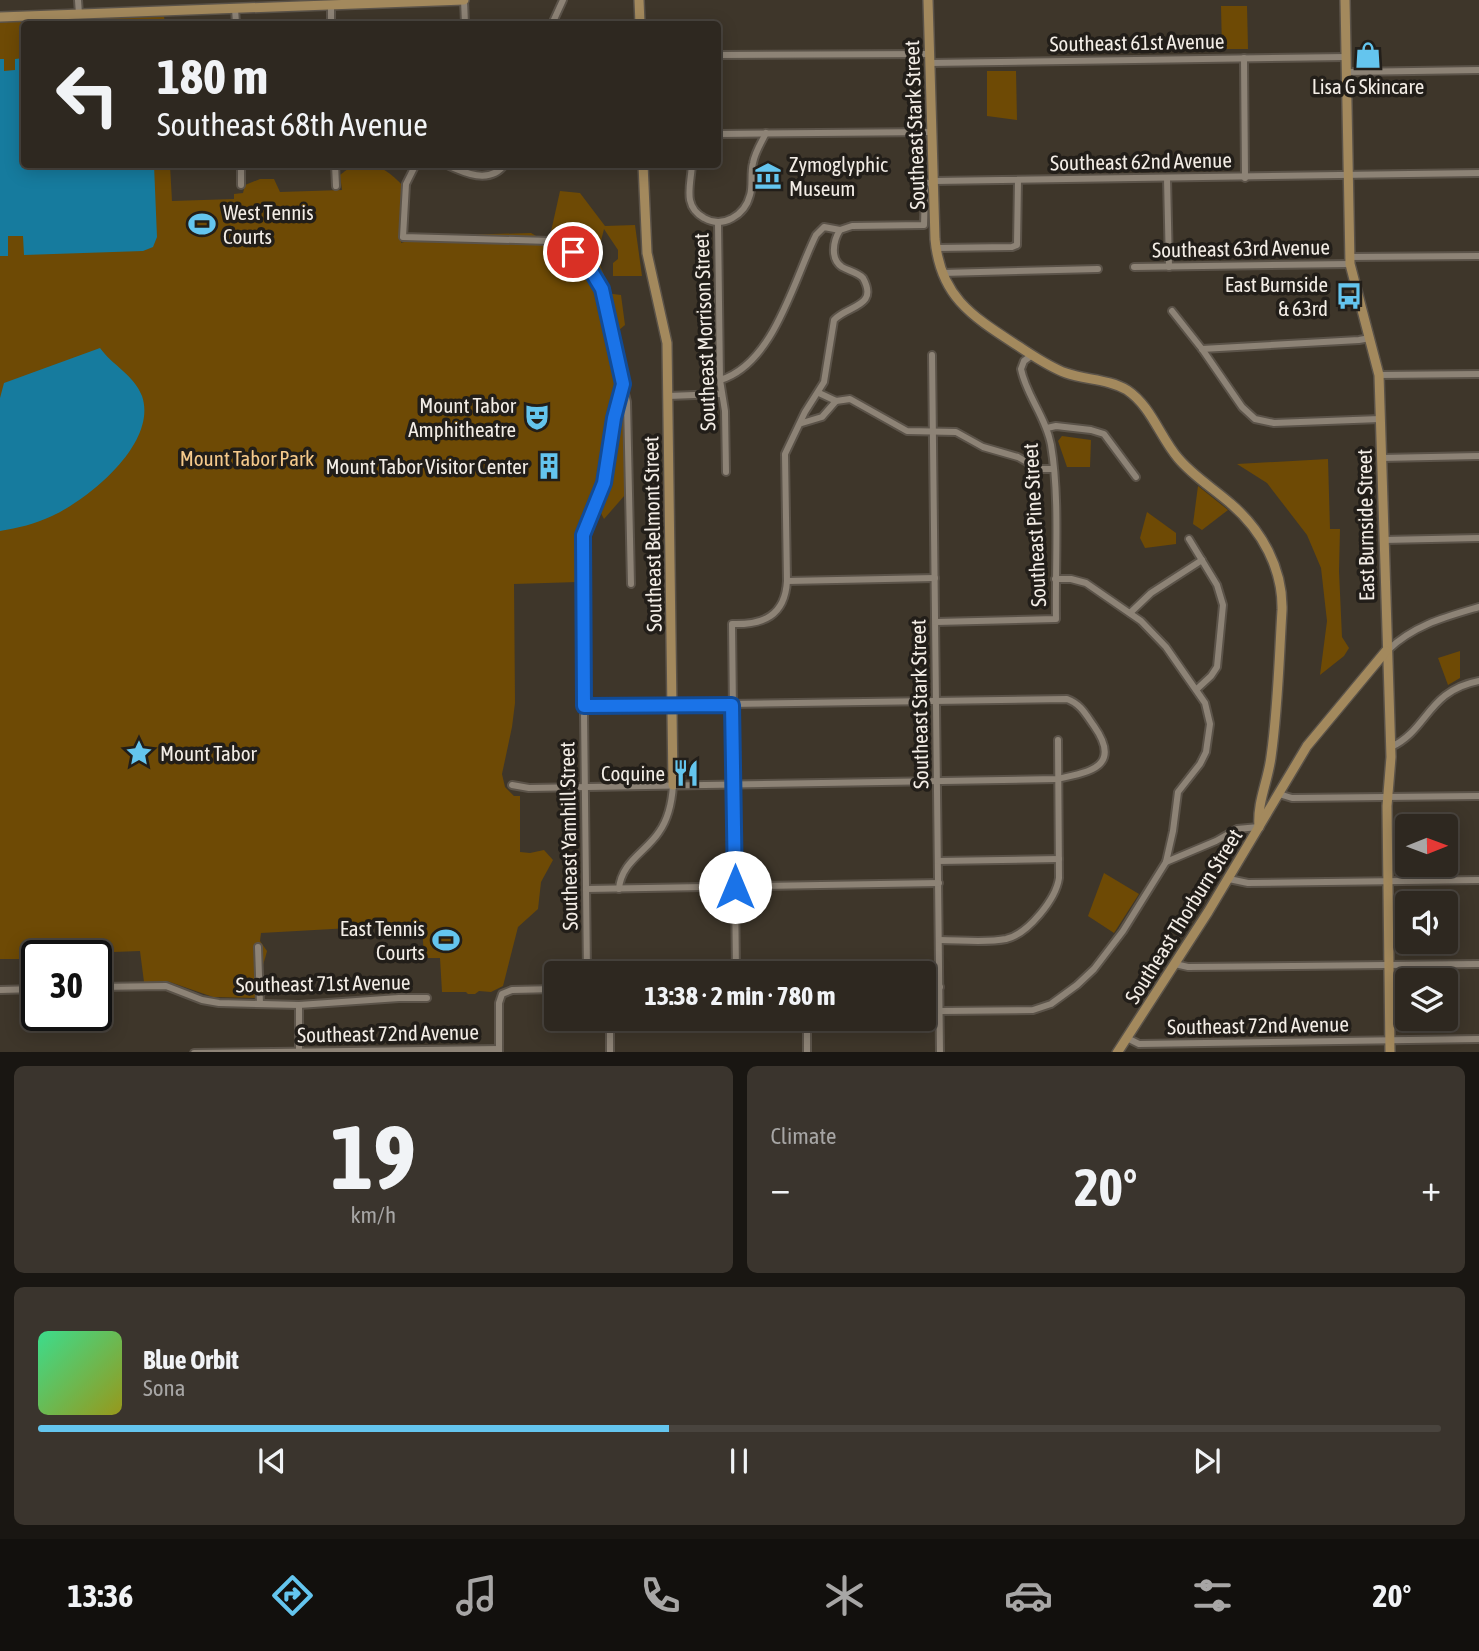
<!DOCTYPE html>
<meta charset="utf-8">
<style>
:root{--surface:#2e2820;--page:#3a342d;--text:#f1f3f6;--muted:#a7a6a5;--line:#49443e;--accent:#64c5ee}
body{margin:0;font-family:"Asap Condensed",sans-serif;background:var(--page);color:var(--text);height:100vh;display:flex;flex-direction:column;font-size:26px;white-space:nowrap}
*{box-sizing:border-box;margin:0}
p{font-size:23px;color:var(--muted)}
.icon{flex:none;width:38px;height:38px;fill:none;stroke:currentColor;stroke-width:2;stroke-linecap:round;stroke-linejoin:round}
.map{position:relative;height:1052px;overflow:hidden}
.drawer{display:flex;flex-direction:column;gap:14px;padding:14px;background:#191612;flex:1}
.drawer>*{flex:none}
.hud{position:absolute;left:21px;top:21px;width:700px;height:147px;border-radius:7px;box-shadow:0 4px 18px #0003,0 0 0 2px var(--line);background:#2e2820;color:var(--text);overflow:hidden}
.needle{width:46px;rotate:89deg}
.buttons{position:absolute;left:1395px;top:814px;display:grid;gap:14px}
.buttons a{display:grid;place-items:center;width:63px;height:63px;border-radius:7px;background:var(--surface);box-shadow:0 4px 18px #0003,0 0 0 2px var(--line);font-size:35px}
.speed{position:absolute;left:21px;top:940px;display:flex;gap:14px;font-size:35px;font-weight:700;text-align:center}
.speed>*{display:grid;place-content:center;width:91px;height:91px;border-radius:50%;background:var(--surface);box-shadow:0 4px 18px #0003,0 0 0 2px var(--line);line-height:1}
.speed .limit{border:4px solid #111;border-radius:10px;background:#fff;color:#111}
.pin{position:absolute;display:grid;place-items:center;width:60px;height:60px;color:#fff;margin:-30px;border:4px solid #fff;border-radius:50%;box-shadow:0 2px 7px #0007}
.me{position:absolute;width:77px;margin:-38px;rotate:0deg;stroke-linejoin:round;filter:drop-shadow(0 0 5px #0008)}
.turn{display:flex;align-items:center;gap:24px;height:147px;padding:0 21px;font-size:32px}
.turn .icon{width:91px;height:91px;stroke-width:2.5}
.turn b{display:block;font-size:49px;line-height:60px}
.big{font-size:52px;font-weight:700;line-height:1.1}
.drawer .tile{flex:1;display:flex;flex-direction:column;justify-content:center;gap:10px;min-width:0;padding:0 24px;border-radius:10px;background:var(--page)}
.drawer .dial{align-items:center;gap:0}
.dial b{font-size:91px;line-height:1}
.song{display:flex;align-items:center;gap:21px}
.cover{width:84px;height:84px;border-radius:10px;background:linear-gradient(135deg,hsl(150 70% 55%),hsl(60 70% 35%))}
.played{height:7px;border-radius:4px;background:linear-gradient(90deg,var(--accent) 45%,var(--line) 45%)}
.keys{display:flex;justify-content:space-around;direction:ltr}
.heat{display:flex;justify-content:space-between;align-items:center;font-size:38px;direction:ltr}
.drawer .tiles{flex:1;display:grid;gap:14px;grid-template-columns:1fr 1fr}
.tile:last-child{grid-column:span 2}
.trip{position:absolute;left:544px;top:961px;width:392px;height:70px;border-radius:7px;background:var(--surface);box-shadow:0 4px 18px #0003,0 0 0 2px var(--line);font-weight:700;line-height:70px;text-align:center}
.menu{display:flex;height:112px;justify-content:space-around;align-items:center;background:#12100d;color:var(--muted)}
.menu .icon{width:49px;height:49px}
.menu .active{color:var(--accent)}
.menu b{font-size:32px;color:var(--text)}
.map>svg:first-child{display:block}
</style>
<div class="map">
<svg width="1479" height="1053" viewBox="0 0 1479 1053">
<rect width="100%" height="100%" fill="#3e362a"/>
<!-- green -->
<g fill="#6e4a05">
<path d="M1221 6H1247L1248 49H1222Z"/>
<path d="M164 16 165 24H24V164L170 165 172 201 234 199V194L243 193 245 185 260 179H274L280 192 342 190 340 175C344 172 350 167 354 165 374 158 393 175 405 188V213L399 223 404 229 401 243 422 236 531 233 543 240 550 236 560 191 580 193 605 226 635 225 642 276H613V263L618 259V250L604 229 597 257 604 275 598 289 605 293 621 295 625 325 613 335 622 351 617 407 631 417 625 495 604 519 593 498 591 499 580 529V573H578V582L514 584 515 703 512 727 502 774 505 787 514 796H520V852L530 853 544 850 553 860 541 882 538 909 518 927 503 986 491 992 479 991 475 994H468L466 992H442L440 958H424L422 924 261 933 260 941 267 951C263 968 256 981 257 998L213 997 167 981 144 982 140 951 113 952 101 956H37V959H0V22Z"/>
<path d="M987 71H1016L1017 120 987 116Z"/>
<path d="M1062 436 1091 440 1090 467H1067L1058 441Z"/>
<path d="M1328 459 1330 529H1340L1339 571 1342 637 1349 648 1344 656 1320 675 1327 621 1321 568 1307 535 1267 483 1237 464Z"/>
<path d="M1198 486 1228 510 1202 530 1193 524Z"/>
<path d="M1147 512 1176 533V544L1145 548 1140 538Z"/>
<path d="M1460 651V678L1448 685 1438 658Z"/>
<path d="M1104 873 1139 894 1114 933 1088 916Z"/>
</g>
<!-- water -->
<g fill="#167b9e">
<path d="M24 58V164L154 165 157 237 153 247 143 251 24 255 23 236H8V256H0V59H4V71L15 70V59Z"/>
<path d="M100 348C112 365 134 375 142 396 158 443 89 499 52 516 35 524 18 528 0 531V398L4 383Z"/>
</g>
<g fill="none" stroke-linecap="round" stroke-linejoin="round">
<defs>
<g id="street">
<path d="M78 0 79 14"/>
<path d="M464 0 465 24"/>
<path d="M331 5V24"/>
<path d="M235 8 236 24"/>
<path d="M552 24 563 0"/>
<path d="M718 55 929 54"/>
<path d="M1244 58 1245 178"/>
<path d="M929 63 1346 57"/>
<path d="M1347 72 1479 70"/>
<path d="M718 134 932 132"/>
<path d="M241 164V185"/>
<path d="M335 164 336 186"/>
<path d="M416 164 406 184 403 237 550 241 560 244 573 252 597 279 606 303 623 384 614 418 604 483 582 538 587 973"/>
<path d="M445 164C464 173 490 185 505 164"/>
<path d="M692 164C691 185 682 206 704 218 723 229 745 215 750 195 753 185 750 174 753 163 755 152 761 143 766 133"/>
<path d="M1167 178 1169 267"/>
<path d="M718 223 720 380 725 411 726 472"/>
<path d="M936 248 1012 247 1017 245 1018 180"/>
<path d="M1349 257 1479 256"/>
<path d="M1134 267 1350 264"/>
<path d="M942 273 1098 269"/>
<path d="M1172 311 1202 349 1242 407 1255 419 1274 423 1380 419"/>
<path d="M1202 349 1359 340 1370 338"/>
<path d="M932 355 940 1053"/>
<path d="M1379 375 1479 374"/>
<path d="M720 380C774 364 794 279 816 235L824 227 840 230"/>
<path d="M623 386 627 402 631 584"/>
<path d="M819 393 836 401 850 399 907 431 956 432 983 447 1018 457 1039 469H1052"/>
<path d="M668 396 721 394"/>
<path d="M802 423 822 417 836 401"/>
<path d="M1047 428 1056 426 1091 430 1104 434 1136 477"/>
<path d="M1381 458 1479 456"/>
<path d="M1189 539 1217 585 1223 605 1217 667 1211 676 1197 689"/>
<path d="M1383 540 1479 538"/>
<path d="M1055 579H1071L1086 583 1141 621 1166 647 1205 703 1210 724 1206 752 1200 764 1178 792 1173 831 1166 862"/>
<path d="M787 581 935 578"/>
<path d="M1130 613 1151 593 1202 560"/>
<path d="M936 622 1056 619C1055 564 1060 498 1051 445 1046 417 1026 395 1021 369L1024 361 1032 355"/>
<path d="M1388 650C1414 625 1445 617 1479 607"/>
<path d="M1391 747C1428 730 1427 691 1479 681"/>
<path d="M512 785 529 788 1057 779C1091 772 1122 766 1094 726 1086 715 1081 704 1067 699L584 706"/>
<path d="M1279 794 1292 798 1479 796"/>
<path d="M938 861 1059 859"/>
<path d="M1229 879 1248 883 1479 880"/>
<path d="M586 889 939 883"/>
<path d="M619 889C621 862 646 852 659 832 669 818 672 801 673 785"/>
<path d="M940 940C961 940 986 943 1006 939 1028 934 1056 899 1059 878L1058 740"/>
<path d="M258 947 260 1004"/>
<path d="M1175 964 1188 967 1479 964"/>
<path d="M736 973 732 624C763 625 785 616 787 581L785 454 805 412 824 382 834 320C848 305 879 307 863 278 857 272 849 271 842 267 830 259 833 241 840 230L852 226 924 225 925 189 926 184 934 181 1479 173"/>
<path d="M96 987 166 986 202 1000 219 1003 299 1005 399 998H427"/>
<path d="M924 987H940"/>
<path d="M0 990 37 989"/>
<path d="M299 1005V1053"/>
<path d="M940 1011 1033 1010 1051 1004 1077 985 1094 969 1123 931 1166 862 1216 841 1237 829 1259 827"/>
<path d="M610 1018V1053"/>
<path d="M807 1018V1053"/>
<path d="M1127 1038 1139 1044 1479 1039"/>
<path d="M499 1051V1003L502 994 512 990 556 989"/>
<path d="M194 1053 499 1049"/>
</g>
<g id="secondary">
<path d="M639 0 640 24"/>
<path d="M928 0 935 239C940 295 970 315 1015 344 1031 354 1047 366 1066 373 1085 380 1109 379 1127 390 1151 406 1160 437 1178 458 1193 476 1213 488 1230 503 1262 530 1283 569 1282 610 1279 659 1278 708 1271 757 1268 781 1257 802 1259 827"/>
<path d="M1345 0 1350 264 1379 375 1391 757 1387 806 1390 1053"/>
<path d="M0 17 464 0"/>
<path d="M643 164 647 253 667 343 673 785"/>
<path d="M1117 1053 1208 912 1307 746 1386 651"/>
</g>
</defs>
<!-- street casing -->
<use href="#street" stroke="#5b5349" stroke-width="10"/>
<!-- secondary casing -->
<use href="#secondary" stroke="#5b5349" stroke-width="12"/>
<!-- street -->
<use href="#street" stroke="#8d8376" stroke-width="6"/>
<!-- secondary -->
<use href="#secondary" stroke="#a3895d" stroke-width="9"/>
</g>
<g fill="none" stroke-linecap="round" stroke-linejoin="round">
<defs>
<path id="route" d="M573 252 590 269 602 289 623 384 614 418 604 483 583 535 584 706 732 705 735 887"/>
</defs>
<!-- route casing -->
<use href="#route" stroke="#114b97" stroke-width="18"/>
<!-- route -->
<use href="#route" stroke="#1a73e8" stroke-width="12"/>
</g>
<!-- icons -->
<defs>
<symbol id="shop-bare" viewBox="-9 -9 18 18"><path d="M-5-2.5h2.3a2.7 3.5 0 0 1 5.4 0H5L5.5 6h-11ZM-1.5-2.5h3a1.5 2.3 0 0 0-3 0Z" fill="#64c5ee" stroke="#221e19" stroke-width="2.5" paint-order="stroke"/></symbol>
<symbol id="museum-bare" viewBox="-9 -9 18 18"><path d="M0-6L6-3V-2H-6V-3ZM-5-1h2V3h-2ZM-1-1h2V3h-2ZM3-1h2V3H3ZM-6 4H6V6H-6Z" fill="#64c5ee" stroke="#221e19" stroke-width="2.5" paint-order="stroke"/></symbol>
<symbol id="stadium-bare" viewBox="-9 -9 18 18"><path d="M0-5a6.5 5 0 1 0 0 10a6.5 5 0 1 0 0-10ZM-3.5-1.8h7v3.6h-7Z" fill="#64c5ee" stroke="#221e19" stroke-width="2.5" paint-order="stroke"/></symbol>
<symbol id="bus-bare" viewBox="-9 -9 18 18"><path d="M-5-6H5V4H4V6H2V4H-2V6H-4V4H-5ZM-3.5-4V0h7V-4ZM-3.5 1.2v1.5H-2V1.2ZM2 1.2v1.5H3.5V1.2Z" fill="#64c5ee" stroke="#221e19" stroke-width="2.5" paint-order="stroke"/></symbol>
<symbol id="theatre-bare" viewBox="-9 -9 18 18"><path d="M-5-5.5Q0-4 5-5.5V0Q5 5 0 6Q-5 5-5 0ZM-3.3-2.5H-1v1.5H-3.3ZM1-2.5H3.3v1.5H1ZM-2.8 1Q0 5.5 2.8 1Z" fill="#64c5ee" stroke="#221e19" stroke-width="2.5" paint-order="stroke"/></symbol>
<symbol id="building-bare" viewBox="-9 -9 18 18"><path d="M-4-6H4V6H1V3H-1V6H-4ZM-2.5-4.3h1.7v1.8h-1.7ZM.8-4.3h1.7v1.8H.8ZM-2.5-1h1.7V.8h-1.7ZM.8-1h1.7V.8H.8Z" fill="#64c5ee" stroke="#221e19" stroke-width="2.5" paint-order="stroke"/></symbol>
<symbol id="sight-bare" viewBox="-9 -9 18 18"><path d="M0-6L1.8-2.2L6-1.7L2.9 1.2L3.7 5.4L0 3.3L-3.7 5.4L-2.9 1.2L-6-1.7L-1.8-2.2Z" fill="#64c5ee" stroke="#221e19" stroke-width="2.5" paint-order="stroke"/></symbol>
<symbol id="restaurant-bare" viewBox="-9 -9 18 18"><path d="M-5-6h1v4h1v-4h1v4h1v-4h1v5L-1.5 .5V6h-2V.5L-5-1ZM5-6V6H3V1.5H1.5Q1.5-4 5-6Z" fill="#64c5ee" stroke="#221e19" stroke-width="2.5" paint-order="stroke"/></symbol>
</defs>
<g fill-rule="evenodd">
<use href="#shop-bare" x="1349" y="36" width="38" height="38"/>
<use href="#museum-bare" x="749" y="157" width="38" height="38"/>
<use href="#stadium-bare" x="183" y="205" width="38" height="38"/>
<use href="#bus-bare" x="1330" y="277" width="38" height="38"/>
<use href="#theatre-bare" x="518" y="398" width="38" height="38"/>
<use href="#building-bare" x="530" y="447" width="38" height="38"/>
<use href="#sight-bare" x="120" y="734" width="38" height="38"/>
<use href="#restaurant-bare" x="667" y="754" width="38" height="38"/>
<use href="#stadium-bare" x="427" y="921" width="38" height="38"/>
</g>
<g text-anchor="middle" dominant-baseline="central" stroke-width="7" stroke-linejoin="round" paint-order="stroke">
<!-- street labels -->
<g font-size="21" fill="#f3ede6" stroke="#221e19">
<text transform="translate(1137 42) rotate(-1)">Southeast 61st Avenue</text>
<text transform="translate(914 125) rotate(-92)">Southeast Stark Street</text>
<text transform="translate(1141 161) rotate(-1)">Southeast 62nd Avenue</text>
<text transform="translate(1241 248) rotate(-1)">Southeast 63rd Avenue</text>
<text transform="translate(704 332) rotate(-92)">Southeast Morrison Street</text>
<text transform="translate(1034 525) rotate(-93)">Southeast Pine Street</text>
<text transform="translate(1365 525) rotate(-91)">East Burnside Street</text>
<text transform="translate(652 534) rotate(-91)">Southeast Belmont Street</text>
<text transform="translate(919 704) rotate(-91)">Southeast Stark Street</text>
<text transform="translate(568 836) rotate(-91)">Southeast Yamhill Street</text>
<text transform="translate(1183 916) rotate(-58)">Southeast Thorburn Street</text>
<text transform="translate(323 983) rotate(-1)">Southeast 71st Avenue</text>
<text transform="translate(1258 1025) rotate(-1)">Southeast 72nd Avenue</text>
<text transform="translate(388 1033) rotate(-1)">Southeast 72nd Avenue</text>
</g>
<!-- poi labels -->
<g font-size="21" fill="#f3ede6" stroke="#221e19" text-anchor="end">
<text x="1368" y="86" text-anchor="middle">Lisa G Skincare</text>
<text x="789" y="164" text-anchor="start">Zymoglyphic<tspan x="789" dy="24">Museum</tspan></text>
<text x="223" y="212" text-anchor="start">West Tennis<tspan x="223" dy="24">Courts</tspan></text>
<text x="1328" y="284">East Burnside<tspan x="1328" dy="24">&amp; 63rd</tspan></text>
<text x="516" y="405">Mount Tabor<tspan x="516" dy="24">Amphitheatre</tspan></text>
<text x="528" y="466">Mount Tabor Visitor Center</text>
<text x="160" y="753" text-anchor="start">Mount Tabor</text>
<text x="665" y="773">Coquine</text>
<text x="425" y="928">East Tennis<tspan x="425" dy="24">Courts</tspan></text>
</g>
<!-- park labels -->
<g font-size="21" fill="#f6ca8b" stroke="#221e19">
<text x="247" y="458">Mount Tabor Park</text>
</g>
</g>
</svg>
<div class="buttons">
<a><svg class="needle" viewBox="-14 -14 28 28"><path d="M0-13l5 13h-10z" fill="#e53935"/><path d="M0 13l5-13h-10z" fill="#a7a6a5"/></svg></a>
<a><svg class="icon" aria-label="sound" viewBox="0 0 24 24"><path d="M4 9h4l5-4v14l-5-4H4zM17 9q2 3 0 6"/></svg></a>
<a><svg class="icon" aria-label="layers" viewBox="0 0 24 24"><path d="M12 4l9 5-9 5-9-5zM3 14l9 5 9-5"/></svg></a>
</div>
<div class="speed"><div class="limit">30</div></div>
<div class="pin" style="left:573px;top:252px;background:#d93025"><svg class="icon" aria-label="arrive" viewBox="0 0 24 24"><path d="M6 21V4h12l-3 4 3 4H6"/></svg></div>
<svg class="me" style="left:735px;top:887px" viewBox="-20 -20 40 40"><circle r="19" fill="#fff"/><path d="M0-13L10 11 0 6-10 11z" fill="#1a73e8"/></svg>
<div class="trip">13:38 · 2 min · 780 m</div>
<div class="hud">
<div class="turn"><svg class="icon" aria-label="left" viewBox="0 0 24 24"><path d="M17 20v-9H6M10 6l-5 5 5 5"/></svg><div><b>180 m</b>Southeast 68th Avenue</div></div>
</div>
</div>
<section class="drawer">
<div class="tiles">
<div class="tile dial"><b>19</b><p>km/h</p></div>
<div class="tile"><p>Climate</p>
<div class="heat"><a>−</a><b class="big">20°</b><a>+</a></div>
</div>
<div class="tile">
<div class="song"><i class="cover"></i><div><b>Blue Orbit</b><p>Sona</p></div></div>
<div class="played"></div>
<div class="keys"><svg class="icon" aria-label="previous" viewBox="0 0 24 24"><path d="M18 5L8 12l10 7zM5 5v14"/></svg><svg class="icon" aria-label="pause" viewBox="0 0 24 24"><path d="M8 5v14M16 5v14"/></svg><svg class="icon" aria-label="next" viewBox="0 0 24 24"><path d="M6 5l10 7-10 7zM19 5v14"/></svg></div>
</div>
</div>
</section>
<nav class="menu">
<b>13:36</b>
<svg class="icon active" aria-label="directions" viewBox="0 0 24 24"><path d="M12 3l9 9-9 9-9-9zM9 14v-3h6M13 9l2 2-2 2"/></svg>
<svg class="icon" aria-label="music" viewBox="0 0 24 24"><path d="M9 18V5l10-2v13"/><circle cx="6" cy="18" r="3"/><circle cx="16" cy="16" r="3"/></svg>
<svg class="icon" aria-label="phone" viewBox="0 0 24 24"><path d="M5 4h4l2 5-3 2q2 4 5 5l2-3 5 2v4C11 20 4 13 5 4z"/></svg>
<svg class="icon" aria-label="climate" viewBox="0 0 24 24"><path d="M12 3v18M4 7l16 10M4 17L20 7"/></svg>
<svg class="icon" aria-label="car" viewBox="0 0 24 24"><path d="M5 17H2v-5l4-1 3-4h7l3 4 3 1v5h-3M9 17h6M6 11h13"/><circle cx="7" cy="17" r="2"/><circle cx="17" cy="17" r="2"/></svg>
<svg class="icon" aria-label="filters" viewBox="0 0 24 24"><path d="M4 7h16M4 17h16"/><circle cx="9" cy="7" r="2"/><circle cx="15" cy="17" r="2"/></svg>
<b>20°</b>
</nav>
